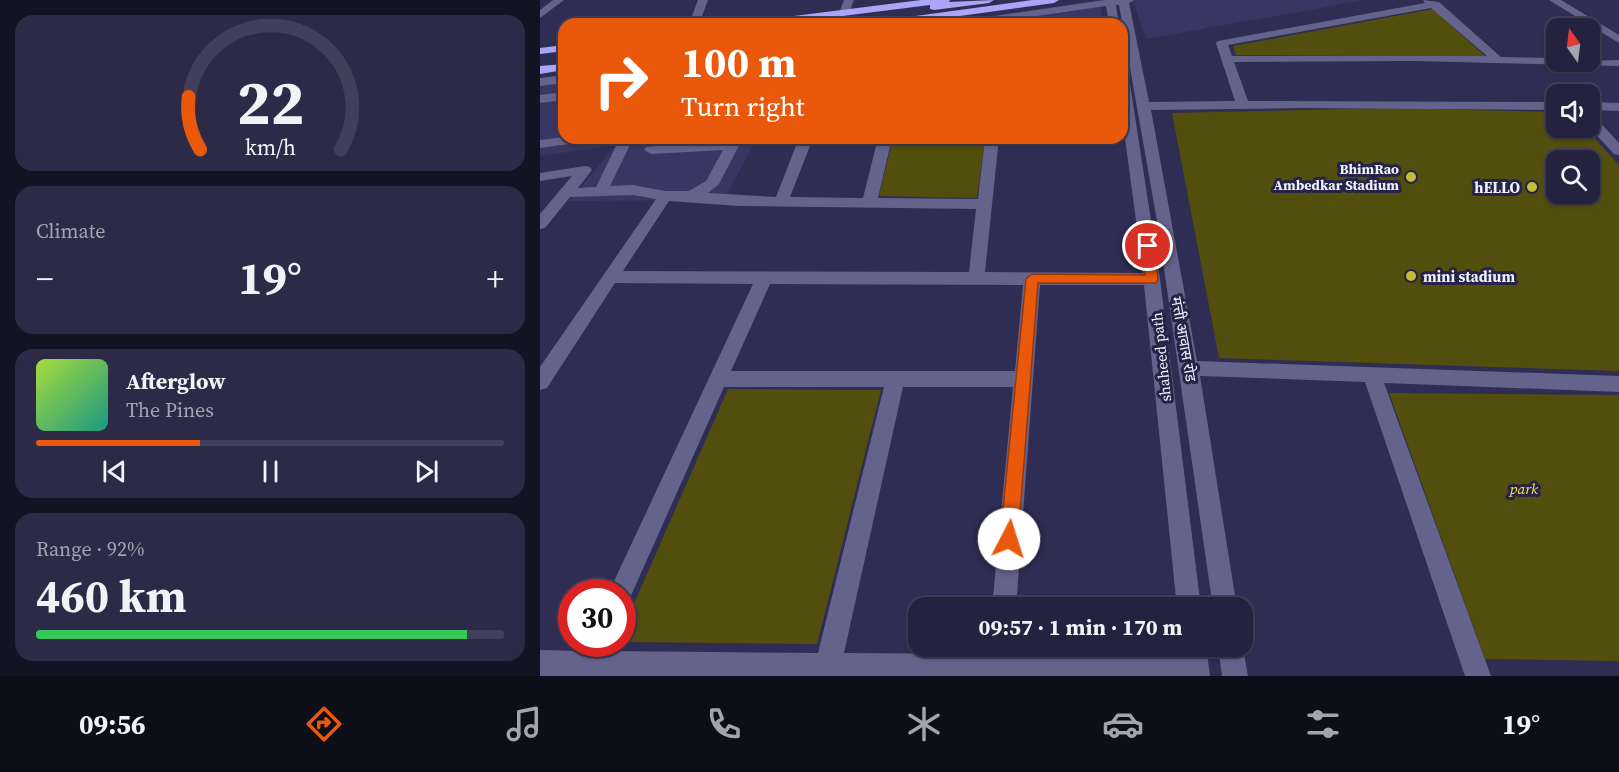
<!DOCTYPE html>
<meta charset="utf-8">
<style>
:root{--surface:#24223f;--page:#2c2a46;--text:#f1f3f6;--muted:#a3a4b0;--line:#413f59;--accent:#ea580c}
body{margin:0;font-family:"Source Serif 4","Noto Sans Devanagari",serif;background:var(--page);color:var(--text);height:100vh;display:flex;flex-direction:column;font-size:22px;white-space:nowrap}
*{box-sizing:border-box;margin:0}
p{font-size:20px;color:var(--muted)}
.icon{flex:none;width:33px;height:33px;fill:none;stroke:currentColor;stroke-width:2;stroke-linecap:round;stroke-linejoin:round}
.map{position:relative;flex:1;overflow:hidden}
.details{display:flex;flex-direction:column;gap:15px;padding:15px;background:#141323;width:540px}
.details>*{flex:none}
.guide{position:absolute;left:18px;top:18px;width:570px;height:126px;border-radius:18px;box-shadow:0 2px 4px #0004,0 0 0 2px var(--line);background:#ea580c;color:#fff;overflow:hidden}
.needle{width:39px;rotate:346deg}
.tools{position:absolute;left:1006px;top:18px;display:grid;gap:12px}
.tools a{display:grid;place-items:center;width:54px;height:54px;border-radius:12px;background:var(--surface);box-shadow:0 2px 4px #0004,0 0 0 2px var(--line);font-size:30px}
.speed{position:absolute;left:18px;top:579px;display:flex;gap:12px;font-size:30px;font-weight:700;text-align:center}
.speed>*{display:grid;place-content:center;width:78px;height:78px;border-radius:50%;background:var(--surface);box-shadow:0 2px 4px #0004,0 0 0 2px var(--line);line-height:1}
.speed .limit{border:9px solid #d22;background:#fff;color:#111}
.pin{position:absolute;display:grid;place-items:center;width:51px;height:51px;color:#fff;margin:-26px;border:3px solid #fff;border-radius:50%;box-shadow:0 2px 6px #0007}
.me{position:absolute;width:66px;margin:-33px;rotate:5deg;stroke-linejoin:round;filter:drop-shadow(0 0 4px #0008)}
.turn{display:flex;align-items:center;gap:21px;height:126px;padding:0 24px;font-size:27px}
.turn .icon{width:78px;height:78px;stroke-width:2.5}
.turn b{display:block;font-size:42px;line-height:51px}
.big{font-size:45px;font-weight:700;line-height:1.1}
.details .widget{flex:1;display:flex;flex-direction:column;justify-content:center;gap:9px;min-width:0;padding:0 21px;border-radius:18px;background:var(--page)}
.details .dial{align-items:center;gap:0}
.dial svg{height:156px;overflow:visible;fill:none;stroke:var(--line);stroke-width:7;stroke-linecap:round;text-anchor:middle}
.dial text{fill:var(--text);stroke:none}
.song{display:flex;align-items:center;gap:18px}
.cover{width:72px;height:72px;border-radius:9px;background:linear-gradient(135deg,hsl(80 70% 55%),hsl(170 70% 35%))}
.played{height:6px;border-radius:3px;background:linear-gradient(90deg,var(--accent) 35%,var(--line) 35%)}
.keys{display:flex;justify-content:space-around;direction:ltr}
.heat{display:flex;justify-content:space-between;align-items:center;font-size:33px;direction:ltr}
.charge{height:9px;border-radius:4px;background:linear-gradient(90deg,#34c759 92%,var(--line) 0)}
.trip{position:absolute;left:368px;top:597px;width:345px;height:60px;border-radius:18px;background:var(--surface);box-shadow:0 2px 4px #0004,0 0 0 2px var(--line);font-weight:700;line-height:60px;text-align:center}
.tabs{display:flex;height:96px;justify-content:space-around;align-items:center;background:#0e0e19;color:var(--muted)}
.tabs .icon{width:42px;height:42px}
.tabs .current{color:var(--accent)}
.tabs b{font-size:27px;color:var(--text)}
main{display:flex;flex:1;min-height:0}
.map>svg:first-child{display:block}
</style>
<main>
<section class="details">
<div class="widget dial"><svg viewBox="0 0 100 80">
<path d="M14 69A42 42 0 1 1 86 69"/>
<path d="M14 69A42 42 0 0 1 8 42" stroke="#ea580c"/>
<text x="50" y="56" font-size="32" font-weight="700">22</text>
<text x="50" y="72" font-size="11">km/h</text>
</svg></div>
<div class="widget"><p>Climate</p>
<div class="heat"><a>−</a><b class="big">19°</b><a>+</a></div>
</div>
<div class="widget">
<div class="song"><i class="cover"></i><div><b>Afterglow</b><p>The Pines</p></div></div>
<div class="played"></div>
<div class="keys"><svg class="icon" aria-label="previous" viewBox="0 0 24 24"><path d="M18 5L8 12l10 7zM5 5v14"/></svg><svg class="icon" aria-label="pause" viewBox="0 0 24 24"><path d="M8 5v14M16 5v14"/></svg><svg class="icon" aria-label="next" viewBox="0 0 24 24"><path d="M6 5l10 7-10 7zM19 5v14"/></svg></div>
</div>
<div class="widget"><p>Range · 92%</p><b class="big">460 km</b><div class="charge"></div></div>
</section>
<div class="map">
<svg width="1079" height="676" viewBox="0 0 1079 676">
<rect width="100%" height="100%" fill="#302d54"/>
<!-- built -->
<g fill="#393664">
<path d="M559 0 564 24H398Z"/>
<path d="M602 0H825L606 39 593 1Z"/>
<path d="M24 75V138H217L184 200 29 201 76 145 0 156V79Z"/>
</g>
<!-- green -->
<g fill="#524e0d" fill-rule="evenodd">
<path d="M893 9 946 57 696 55 693 46Z"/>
<path d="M850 108 1017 112V128H1045L1079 165V371L679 358 632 113ZM1017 160H1050V194H1017Z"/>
<path d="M353 138H445L437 198 339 196Z"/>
<path d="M188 389 341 390 277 644 83 642V629Z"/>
<path d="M849 393 1079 395V661L945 659Z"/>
</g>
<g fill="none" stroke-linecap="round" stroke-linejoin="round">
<!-- minor -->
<g fill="#64638c" fill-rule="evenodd">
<path d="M13 0H24L0 18V10Z"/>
<path d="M158 0H168L159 24H149Z"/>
<path d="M304 0H314L309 13 304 16 299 13Z"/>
<path d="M565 0H595L589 3 609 102 695 101 676 43 678 41 885 3 883 0 899 2 961 57 1017 58V62L1079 60V66L875 61 694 62 708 101 1017 102V110L761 108 611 110 657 361 1079 376V392L844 383 951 676H925L825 382 660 376 697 608H673L618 227 579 5H576L579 24H569L566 6 442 24H415L420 21ZM891 8 947 56H692L688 45Z"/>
<path d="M1009 0H1021L1079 35V43Z"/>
<path d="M582 67 588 71 620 279 661 608H637L604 285H500L476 608H452L473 387H363L304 653 447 654V646H473L472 654 642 656 640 646H666L670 676H0V650L41 651 44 644H69L67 651 278 653 344 387H184L89 600 82 603V592H69L213 284 75 283 7 388 0 390V367L116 199 93 195 30 197 5 228 0 229V214L32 176 0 181V173L45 166 50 167 52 170 38 188 56 187 78 142 75 138H90L92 141 70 186 93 185 125 191H149L166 181 183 150 111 154 104 150 106 147 203 138 179 184 168 193 236 197 259 138H273L250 197 323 198 338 138H352L338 198 438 199 445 138H459L445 272 603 273 582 116ZM129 201 199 206 436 209 429 272 83 271ZM230 284 483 285 475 371H191Z"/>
<path d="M24 75V83L0 86V78Z"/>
<path d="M24 92V100L0 103V95Z"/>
<path d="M1050 102 1079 103V111L1050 110Z"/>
<path d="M1050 116 1055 117 1079 143V155L1074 154 1050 128Z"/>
<path d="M24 137 50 138 43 142 0 148V140Z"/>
<path d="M702 642 708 676H682L678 646H702Z"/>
</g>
<!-- highway -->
<g fill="#a9a5f7" fill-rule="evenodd">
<path d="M381 0H410L409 2 454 0 449 3 394 10 390 9V5L239 24H209L214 21Z"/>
<path d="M492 0H519L514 3 362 24H334L339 21Z"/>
<path d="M24 45V51L0 54V48Z"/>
<path d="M24 64V70L0 74V66Z"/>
</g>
</g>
<!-- route -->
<path fill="#ea580c" stroke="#983908" stroke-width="1.5" d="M608 241 614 246 618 279 616 283H498L478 539 475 545 469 548 463 545 460 539 486 279 492 274 605 275 601 246Z"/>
<!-- markers -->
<g fill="#c5bc3d" stroke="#262349" stroke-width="2">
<circle cx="871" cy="177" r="6"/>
<circle cx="992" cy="187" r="6"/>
<circle cx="871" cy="276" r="6"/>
</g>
<g text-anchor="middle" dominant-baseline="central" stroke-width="6" stroke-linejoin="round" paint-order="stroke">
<!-- far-poi labels -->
<g font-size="14" font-weight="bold" fill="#f1f1fb" stroke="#262349" text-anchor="end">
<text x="859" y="169">BhimRao<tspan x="859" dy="16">Ambedkar Stadium</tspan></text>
</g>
<!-- poi labels -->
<g font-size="15" font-weight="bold" fill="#f1f1fb" stroke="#262349" text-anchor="end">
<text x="980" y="187">hELLO</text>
<text x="883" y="276" text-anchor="start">mini stadium</text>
</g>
<!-- street labels -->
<g font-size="15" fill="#f1f1fb" stroke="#262349">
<text transform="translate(644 339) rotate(80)">मंत्ती आवास रोड</text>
<text transform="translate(621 357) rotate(-96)">shaheed path</text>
</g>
<!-- park labels -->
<g font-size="15" font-style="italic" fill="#f6ea45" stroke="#262349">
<text x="984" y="488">park</text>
</g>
</g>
</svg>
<div class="tools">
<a><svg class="needle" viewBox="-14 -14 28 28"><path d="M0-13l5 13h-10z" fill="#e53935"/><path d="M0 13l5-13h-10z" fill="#a3a4b0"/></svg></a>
<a><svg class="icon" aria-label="sound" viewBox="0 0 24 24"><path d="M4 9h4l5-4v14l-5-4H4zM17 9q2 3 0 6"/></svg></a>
<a><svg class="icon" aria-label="search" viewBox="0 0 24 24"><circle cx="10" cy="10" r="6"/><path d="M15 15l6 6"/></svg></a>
</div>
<div class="speed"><div class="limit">30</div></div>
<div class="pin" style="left:608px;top:246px;background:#d93025"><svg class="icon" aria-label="arrive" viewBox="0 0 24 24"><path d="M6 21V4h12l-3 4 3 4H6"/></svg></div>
<svg class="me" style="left:469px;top:539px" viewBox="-20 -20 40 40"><circle r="19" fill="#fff"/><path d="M0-13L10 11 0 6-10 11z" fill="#ea580c"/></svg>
<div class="trip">09:57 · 1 min · 170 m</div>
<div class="guide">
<div class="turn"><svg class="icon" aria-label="right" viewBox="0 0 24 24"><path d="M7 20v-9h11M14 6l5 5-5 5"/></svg><div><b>100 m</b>Turn right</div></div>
</div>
</div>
</main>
<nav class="tabs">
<b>09:56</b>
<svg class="icon current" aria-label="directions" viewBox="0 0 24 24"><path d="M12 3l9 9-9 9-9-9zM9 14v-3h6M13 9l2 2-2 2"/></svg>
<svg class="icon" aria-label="music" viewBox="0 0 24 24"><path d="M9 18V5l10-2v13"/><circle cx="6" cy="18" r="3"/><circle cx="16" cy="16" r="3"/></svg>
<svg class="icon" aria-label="phone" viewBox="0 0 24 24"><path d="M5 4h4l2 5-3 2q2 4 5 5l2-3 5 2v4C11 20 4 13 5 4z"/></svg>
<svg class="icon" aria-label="climate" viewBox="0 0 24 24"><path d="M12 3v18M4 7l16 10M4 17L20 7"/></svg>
<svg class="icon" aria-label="car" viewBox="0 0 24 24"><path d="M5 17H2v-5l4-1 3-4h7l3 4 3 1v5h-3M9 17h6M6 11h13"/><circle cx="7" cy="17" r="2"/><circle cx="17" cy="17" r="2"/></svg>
<svg class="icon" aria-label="filters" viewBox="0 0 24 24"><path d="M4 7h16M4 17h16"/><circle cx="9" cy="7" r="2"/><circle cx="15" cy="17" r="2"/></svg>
<b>19°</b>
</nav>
